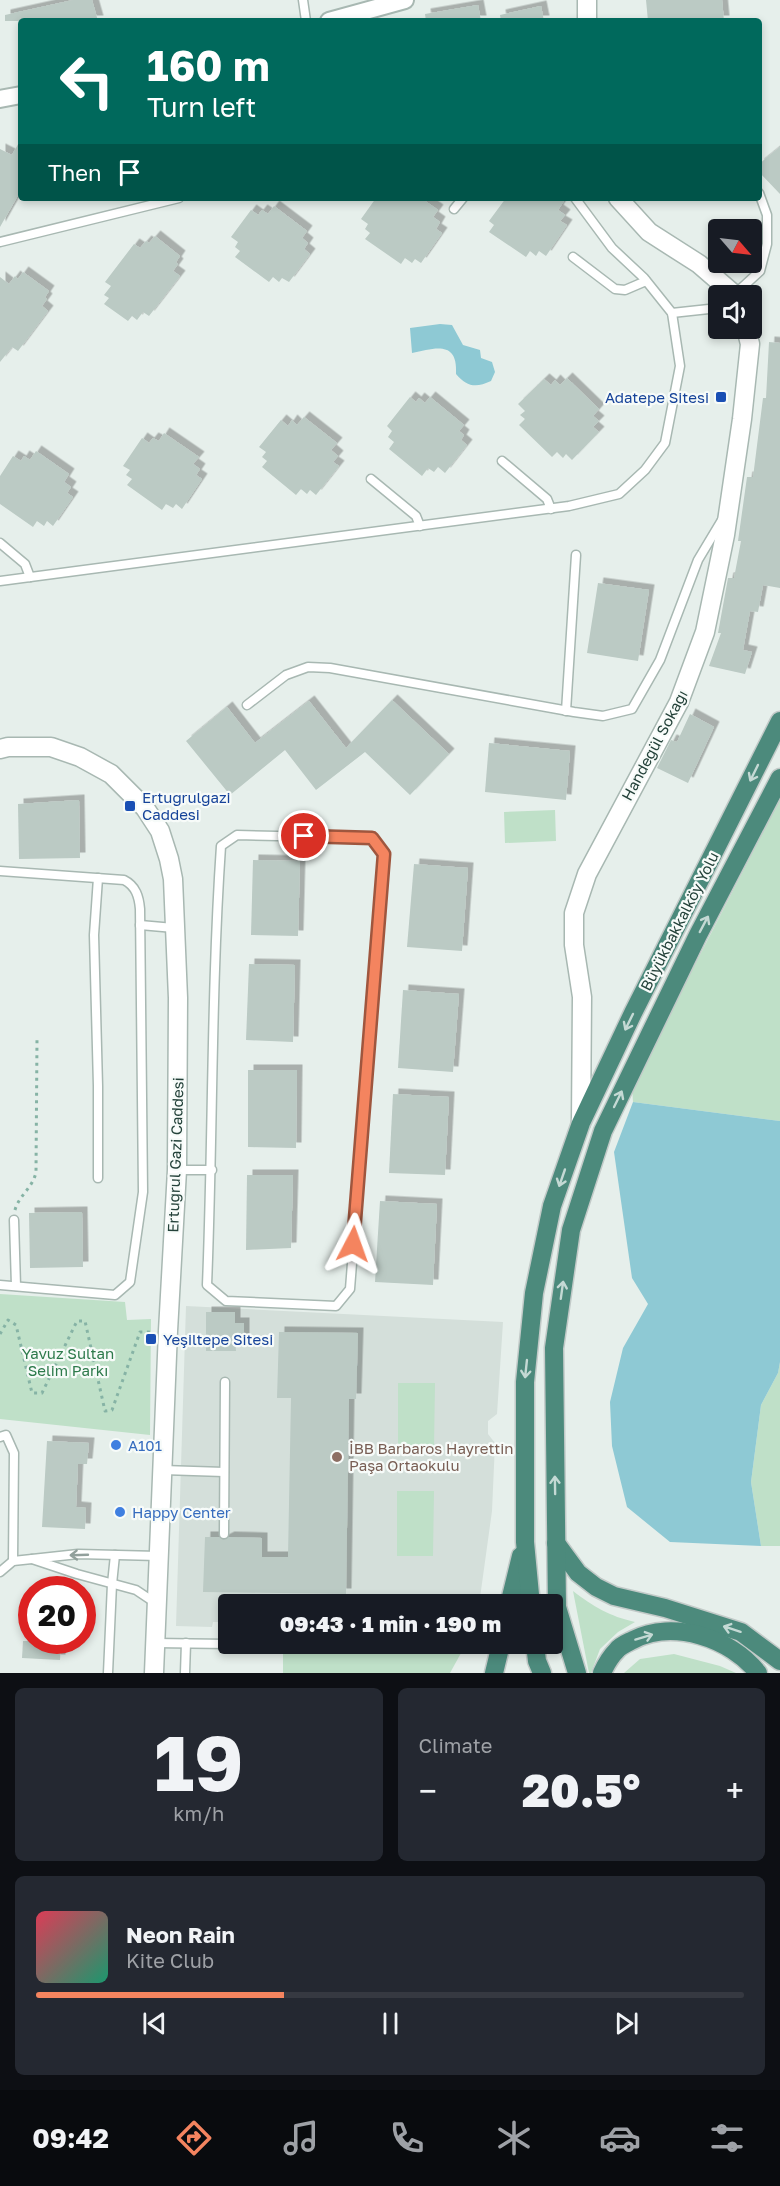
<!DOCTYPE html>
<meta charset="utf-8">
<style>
:root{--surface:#171b24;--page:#242831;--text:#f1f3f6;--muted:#9ea1a6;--line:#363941;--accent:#f4845f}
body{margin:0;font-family:"Golos Text",sans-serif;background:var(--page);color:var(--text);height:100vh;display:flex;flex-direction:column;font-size:22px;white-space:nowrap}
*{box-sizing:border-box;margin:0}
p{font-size:20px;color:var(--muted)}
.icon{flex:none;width:33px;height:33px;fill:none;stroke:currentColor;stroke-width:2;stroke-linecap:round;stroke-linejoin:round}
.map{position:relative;height:1673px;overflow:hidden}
.drawer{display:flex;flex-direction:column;gap:15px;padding:15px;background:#0d0f14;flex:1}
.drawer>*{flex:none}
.top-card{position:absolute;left:18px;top:18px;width:744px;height:183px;border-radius:6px;box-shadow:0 3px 9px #0003;background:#00695c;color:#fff;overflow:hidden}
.needle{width:39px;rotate:118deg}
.fabs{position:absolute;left:708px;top:219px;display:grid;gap:12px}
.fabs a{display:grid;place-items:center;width:54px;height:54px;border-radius:6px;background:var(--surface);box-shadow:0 3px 9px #0003;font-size:30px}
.speed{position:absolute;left:18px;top:1576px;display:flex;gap:12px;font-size:30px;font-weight:700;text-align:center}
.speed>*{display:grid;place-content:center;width:78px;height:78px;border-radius:50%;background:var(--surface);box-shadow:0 3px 9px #0003;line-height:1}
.speed .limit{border:9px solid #d22;background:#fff;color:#111}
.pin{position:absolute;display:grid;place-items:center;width:51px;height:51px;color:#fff;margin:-26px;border:3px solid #fff;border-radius:50%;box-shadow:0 2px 6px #0007}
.me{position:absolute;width:66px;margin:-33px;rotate:4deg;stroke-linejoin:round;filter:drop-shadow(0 0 4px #0008)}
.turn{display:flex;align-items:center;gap:21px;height:126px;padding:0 30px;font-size:27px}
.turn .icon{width:78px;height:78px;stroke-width:2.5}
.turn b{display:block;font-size:42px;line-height:51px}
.then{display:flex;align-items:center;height:57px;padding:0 30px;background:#0003;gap:12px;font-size:22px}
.big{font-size:45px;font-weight:800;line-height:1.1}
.drawer .card{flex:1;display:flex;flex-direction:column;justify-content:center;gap:9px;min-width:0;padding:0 21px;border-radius:9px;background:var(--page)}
.drawer .dial{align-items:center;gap:0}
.dial b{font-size:78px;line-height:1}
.song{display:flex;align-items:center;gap:18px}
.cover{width:72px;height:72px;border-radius:9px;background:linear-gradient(135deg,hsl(350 70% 55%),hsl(160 70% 35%))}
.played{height:6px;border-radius:3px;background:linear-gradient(90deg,var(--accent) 35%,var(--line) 35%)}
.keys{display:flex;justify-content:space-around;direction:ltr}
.heat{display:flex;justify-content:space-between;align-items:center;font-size:33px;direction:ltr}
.drawer .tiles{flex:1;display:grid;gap:15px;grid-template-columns:1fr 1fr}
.card:last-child{grid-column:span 2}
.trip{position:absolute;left:218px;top:1594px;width:345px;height:60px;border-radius:6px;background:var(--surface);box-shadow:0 3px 9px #0003;font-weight:800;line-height:60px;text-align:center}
.dock{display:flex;height:96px;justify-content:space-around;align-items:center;background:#090b0e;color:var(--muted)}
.dock .icon{width:42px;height:42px}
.dock .current{color:var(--accent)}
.dock b{font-size:27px;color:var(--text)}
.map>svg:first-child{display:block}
</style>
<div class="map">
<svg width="780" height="1673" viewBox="0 0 780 1673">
<defs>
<filter id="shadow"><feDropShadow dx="5.5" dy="-5.5" stdDeviation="0" flood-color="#0004"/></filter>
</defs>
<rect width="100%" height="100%" fill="#e6efeb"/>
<!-- built -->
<path fill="#d4dfda" d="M186 1306 503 1322 497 1414 488 1421V1434L495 1443 492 1511 479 1605H228V1622H213L212 1627 176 1626Z"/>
<!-- green -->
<g fill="#bfe0c8">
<path d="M780 799V1121L633 1102 632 1087Z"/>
<path d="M555 810 556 841 505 843 504 812Z"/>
<path d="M0 1294 125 1302 127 1320 151 1319 150 1435 0 1419Z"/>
<path d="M780 1362V1546H761L751 1482 761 1405 778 1373Z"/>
<path d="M398 1383H435L434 1448 398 1447Z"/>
<path d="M397 1491H434L433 1556H397Z"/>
<path d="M573 1591C594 1607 609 1616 635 1622L618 1632 600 1649 591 1673H589Z"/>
<path d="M283 1644H466L450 1673H283Z"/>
<path d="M674 1654 720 1666 736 1673H624L640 1659Z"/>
</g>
<!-- water -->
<g fill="#8ec9d4">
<path d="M440 324 452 325 463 345 480 350 481 358 492 362 495 372 491 381C476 388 467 387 456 374 458 340 435 348 412 353L410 328Z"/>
<path d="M633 1102 780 1121V1362L778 1373 761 1405 751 1482 761 1546 670 1542 627 1507 612 1446 610 1402 623 1348 648 1304 632 1278 614 1152Z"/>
</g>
<!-- building -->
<g fill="#bbcac4" filter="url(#shadow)">
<path d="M73 0H92L98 21H5V15Z"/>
<path d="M646 0H722L724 21H648Z"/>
<path d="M478 5 481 21H426L425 14Z"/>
<path d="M541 6 544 21H501L500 15Z"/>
<path d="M21 139V190L0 227V149L12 155Z"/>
<path d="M780 147V194L759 172V164Z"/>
<path d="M376 198H421L438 210 433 217 440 222 436 229 442 233 421 263 415 259 412 263 405 258 401 264 365 239 370 233 365 229 368 224 361 219Z"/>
<path d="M506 198H566L558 210 565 215 560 221 567 225 546 256 539 251 536 256 530 251 526 257 489 232 494 225 489 221Z"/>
<path d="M274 206 307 231 302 238 308 243 304 249 310 254 289 282 282 278 279 282 273 277 269 282 235 257 240 251 235 247 238 242 231 237 251 210 258 215 262 210 268 214Z"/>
<path d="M155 236 180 256 176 262 178 264 173 271 180 276 149 316 143 312 137 320 132 316 128 321 104 304 109 298 104 295 111 286 105 282 134 244 140 248 146 241 149 243Z"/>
<path d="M23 272 49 291 45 297 47 299 42 306 48 311 18 351 12 347 0 362V277L9 284 15 276 18 279Z"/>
<path d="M769 342 780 343V588L763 585 758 612 750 611 743 650 752 652 745 674 709 666 721 633H718L728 578H734L741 541H738L747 477H753L763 398H766Z"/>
<path d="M567 378 599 409 593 416 599 421 593 427 599 432 572 460 566 454 563 458 557 452 552 457 519 425 525 419 520 415 525 411 518 404 544 379 551 385 555 380 560 385Z"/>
<path d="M410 397 416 402 419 398 425 403 430 397 464 425 459 431 464 435 461 440 467 445 445 473 438 467 434 472 428 468 422 476 389 449 394 442 388 437 392 431 387 426Z"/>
<path d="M304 417 337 443 331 450 338 456 333 462 339 466 316 495 310 490 307 494 301 489 296 495 262 467 267 461 262 457 266 452 259 447 281 420 288 426 292 420 297 425Z"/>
<path d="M164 433 199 457 193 464 200 469 196 475 202 479 182 509 176 504 173 508 166 504 162 510 127 485 132 479 126 475 130 470 123 466 142 438 149 443 153 438 159 441Z"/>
<path d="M36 451 69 474 64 482 71 487 67 493 73 497 53 526 47 521 44 526 37 521 33 527 0 504V476L13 456 21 461 24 456 30 460Z"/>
<path d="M598 583 649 590 638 661 587 653Z"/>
<path d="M392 700 449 754 410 795 365 752 316 790 285 750 230 795 186 741 227 707 255 743 309 701 346 748Z"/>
<path d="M690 714 714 727 688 783 657 768 671 740 677 742Z"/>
<path d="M489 743 570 751 566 800 485 792Z"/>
<path d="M79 800 80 858 19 859 18 804Z"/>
<path d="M253 860 300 861 298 936 251 935Z"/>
<path d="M414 864 468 868 462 951 407 947Z"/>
<path d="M249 964 295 965 293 1042 246 1040Z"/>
<path d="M403 990 459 994 453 1072 398 1068Z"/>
<path d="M248 1070H297L296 1148 248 1147Z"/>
<path d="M393 1094 449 1097 445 1175 389 1173Z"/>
<path d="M247 1175H293L291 1248 246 1250Z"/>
<path d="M380 1201 437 1204 433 1285 375 1282Z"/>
<path d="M82 1212 83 1267 30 1268 29 1213Z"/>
<path d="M206 1312H235V1323H244V1341H235L236 1351H206Z"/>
<path d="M279 1332 358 1333 356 1399H349L346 1594 203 1592 205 1537H219L223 1540 229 1537 262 1538V1557H288L291 1398H277Z"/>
<path d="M47 1441 89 1443 87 1464H78L76 1507 86 1508 85 1529 42 1527Z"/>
<path d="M23 1641H61L60 1660 22 1658Z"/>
</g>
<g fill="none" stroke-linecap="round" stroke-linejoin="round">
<defs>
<g id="service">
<path d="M303 0 306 21"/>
<path d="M454 209 463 198"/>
<path d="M0 242 179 198"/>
<path d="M573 257 615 289 625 290 646 281"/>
<path d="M735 294 760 271 767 244V215L759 193"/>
<path d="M672 313 718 308"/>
<path d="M502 461 547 499 551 509"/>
<path d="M371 479 416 516 420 526"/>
<path d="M0 543 25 564 30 577"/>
<path d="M0 581 569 506 619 494 645 470 665 443 680 366 672 313 644 278 612 248 575 198"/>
<path d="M247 705 286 675 308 667 330 668 574 712 603 716 632 709 660 660 698 560 722 520"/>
<path d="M566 711 576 555"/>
<path d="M237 835 372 838 384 853 350 1289 336 1306 226 1301 207 1285C213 1139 211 992 221 846Z"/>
<path d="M0 871 124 880C136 886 139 897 140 909L143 1192 130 1282 115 1295 0 1285"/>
<path d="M140 925 174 928"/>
<path d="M177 1170H212"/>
<path d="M98 1178V1086L94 935 98 878"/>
<path d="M14 1220 16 1286"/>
<path d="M0 1437 6 1435 14 1453 13 1561"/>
<path d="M163 1470 224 1472"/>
<path d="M224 1534 225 1382"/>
<path d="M0 1572 13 1561 32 1559"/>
<path d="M157 1604 136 1590 77 1574 32 1559 78 1554 158 1556"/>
<path d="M155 1643 228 1644"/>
<path d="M244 1644H261"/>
<path d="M108 1673 112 1584 115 1555"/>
<path d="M185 1673 186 1643"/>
</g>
<g id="minor">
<path d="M329 21 405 0"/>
<path d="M0 99 21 95"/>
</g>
<g id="tertiary">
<path d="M587 0V21"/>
<path d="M618 198 649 232 699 264 736 296"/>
<path d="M0 749 8 747H51L80 757 111 774 145 808 160 831 169 859 173 879 178 998 177 1170 168 1331 154 1673"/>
<path d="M581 1123 582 997 574 945V913L587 874 679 702 705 632 725 535 742 419 750 344 746 328"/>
</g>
<g id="trunk">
<path d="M556 1543 578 1573 596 1587 614 1596 665 1608 741 1632 780 1661"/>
<path d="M509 1605 521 1556"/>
<path d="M531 1605 525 1542V1382L534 1293 552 1206 581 1123 633 1013 780 721"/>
<path d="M535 1644 537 1661 542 1673"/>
<path d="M494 1673 501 1644"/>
<path d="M577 1673 557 1607 554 1348 571 1230 603 1131 698 935 780 778"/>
<path d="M602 1673C606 1664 610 1657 617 1650 621 1645 627 1643 633 1640 673 1619 731 1638 758 1673"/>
</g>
</defs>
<!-- service casing -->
<use href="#service" stroke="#a8b8b2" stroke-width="11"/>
<!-- minor casing -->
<use href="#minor" stroke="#a8b8b2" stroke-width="20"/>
<!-- tertiary casing -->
<use href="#tertiary" stroke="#a8b8b2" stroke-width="21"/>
<!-- trunk casing -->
<use href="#trunk" stroke="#c2cac8" stroke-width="21"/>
<!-- path -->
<g stroke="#86b3a5" stroke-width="3" stroke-dasharray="3 4.5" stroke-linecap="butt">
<path d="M15 1210C19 1195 33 1188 36 1172L37 1039"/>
<path d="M0 1334 8 1320 16 1325 32 1393H42L77 1321H85L105 1411 112 1410 140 1332H151"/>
</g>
<!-- service -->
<use href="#service" stroke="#fff" stroke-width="8"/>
<!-- minor -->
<use href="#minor" stroke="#fff" stroke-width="16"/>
<!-- tertiary -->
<use href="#tertiary" stroke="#fff" stroke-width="18"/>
<!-- trunk -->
<use href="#trunk" stroke="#4c8a7c" stroke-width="18"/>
</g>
<!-- one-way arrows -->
<defs><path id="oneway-shaft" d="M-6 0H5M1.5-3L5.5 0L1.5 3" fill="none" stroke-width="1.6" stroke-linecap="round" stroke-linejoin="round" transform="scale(1.5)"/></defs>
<g stroke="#c4d9d4">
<use href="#oneway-shaft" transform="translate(754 773) rotate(116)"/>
<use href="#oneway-shaft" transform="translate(704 924) rotate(-62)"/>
<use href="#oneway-shaft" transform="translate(629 1022) rotate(116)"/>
<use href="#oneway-shaft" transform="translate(618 1099) rotate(-64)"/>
<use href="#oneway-shaft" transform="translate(562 1178) rotate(109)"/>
<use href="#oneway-shaft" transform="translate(562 1290) rotate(-82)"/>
<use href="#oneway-shaft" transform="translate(526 1369) rotate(96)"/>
<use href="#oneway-shaft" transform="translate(555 1485) rotate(-91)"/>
<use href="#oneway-shaft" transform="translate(732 1629) rotate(-162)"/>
<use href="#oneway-shaft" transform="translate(644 1637) rotate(-17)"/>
</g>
<use stroke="#92a09c" href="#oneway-shaft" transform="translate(79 1555) rotate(178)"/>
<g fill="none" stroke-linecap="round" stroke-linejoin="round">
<defs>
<path id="route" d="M304 836 372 838 384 854 353 1244"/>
</defs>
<!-- route casing -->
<use href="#route" stroke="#9f563e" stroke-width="15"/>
<!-- route -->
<use href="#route" stroke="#f4845f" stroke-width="10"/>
</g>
<!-- markers -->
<g fill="#1a4fb4" stroke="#f7fbf9" stroke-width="2">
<rect x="715" y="391" width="12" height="12" rx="3"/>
<rect x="124" y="800" width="12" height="12" rx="3"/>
<rect x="145" y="1333" width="12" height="12" rx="3"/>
</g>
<g fill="#3f7fe0" stroke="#f7fbf9" stroke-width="2">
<circle cx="116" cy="1445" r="6"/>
<circle cx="120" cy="1512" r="6"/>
</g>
<circle fill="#8d6e63" stroke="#f7fbf9" stroke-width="2" cx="337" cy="1457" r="6"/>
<g text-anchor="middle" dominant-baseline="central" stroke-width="4.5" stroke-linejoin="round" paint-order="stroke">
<!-- transit labels -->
<g font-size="15" fill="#164399" stroke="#f7fbf9" text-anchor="start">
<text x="709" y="397" text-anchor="end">Adatepe Sitesi</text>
<text x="142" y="797">Ertuğrulgazi<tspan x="142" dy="17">Caddesi</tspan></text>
<text x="163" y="1339">Yeşiltepe Sitesi</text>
</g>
<!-- street labels -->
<g font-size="15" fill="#24423a" stroke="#f7fbf9">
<text transform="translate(654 745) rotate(-62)">Handegül Sokağı</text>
<text transform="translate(679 921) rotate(-63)">Büyükbakkalköy Yolu</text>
<text transform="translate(175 1155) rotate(-88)">Ertuğrul Gazi Caddesi</text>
</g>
<!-- park labels -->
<g font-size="15" fill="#2d7a4b" stroke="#f7fbf9">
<text x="68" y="1353">Yavuz Sultan<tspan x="68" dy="17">Selim Parkı</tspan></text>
</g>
<!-- shop labels -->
<g font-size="15" fill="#366cbe" stroke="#f7fbf9" text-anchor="start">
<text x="128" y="1445">A101</text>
<text x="132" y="1512">Happy Center</text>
</g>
<!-- education labels -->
<g font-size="15" fill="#785e54" stroke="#f7fbf9" text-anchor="start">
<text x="349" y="1448">İBB Barbaros Hayrettin<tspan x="349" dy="17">Paşa Ortaokulu</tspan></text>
</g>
</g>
</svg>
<div class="fabs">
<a><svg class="needle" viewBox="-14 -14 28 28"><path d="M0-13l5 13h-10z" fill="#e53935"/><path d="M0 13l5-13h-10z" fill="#9ea1a6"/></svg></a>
<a><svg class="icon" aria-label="sound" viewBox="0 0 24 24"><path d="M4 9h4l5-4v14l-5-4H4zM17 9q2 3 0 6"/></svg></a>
</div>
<div class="speed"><div class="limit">20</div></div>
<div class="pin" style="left:304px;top:836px;background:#d93025"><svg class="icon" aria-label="arrive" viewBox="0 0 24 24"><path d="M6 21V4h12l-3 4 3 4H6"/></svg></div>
<svg class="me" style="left:353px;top:1244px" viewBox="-20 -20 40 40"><path d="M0-17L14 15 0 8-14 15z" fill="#f4845f" stroke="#fff" stroke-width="4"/></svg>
<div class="trip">09:43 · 1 min · 190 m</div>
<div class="top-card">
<div class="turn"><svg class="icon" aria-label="left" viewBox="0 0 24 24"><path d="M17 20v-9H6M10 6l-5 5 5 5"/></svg><div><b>160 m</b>Turn left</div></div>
<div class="then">Then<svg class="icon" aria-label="arrive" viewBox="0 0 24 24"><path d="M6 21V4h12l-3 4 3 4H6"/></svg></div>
</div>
</div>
<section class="drawer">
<div class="tiles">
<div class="card dial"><b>19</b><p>km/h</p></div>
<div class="card"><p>Climate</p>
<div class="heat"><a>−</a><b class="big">20.5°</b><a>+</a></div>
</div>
<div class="card">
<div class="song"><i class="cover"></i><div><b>Neon Rain</b><p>Kite Club</p></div></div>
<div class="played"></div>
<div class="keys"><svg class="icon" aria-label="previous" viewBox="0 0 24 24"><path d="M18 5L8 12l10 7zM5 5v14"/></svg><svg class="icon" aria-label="pause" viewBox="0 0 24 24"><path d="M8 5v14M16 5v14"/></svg><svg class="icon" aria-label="next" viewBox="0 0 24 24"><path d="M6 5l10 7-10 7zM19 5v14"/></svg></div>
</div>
</div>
</section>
<nav class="dock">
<b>09:42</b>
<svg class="icon current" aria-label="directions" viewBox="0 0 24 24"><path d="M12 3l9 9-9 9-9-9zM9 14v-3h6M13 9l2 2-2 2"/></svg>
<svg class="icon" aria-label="music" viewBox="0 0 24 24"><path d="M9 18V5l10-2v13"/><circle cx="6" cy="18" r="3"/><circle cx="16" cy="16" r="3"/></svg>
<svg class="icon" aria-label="phone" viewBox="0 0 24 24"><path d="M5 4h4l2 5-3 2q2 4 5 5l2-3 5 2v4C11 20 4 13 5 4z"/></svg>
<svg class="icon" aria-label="climate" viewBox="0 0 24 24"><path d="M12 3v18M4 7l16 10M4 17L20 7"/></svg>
<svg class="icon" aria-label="car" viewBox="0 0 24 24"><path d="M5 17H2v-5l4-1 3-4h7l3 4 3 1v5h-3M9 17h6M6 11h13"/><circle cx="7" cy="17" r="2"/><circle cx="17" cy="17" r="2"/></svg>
<svg class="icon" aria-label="filters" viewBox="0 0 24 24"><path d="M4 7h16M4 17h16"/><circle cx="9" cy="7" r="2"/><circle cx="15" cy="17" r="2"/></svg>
</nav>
